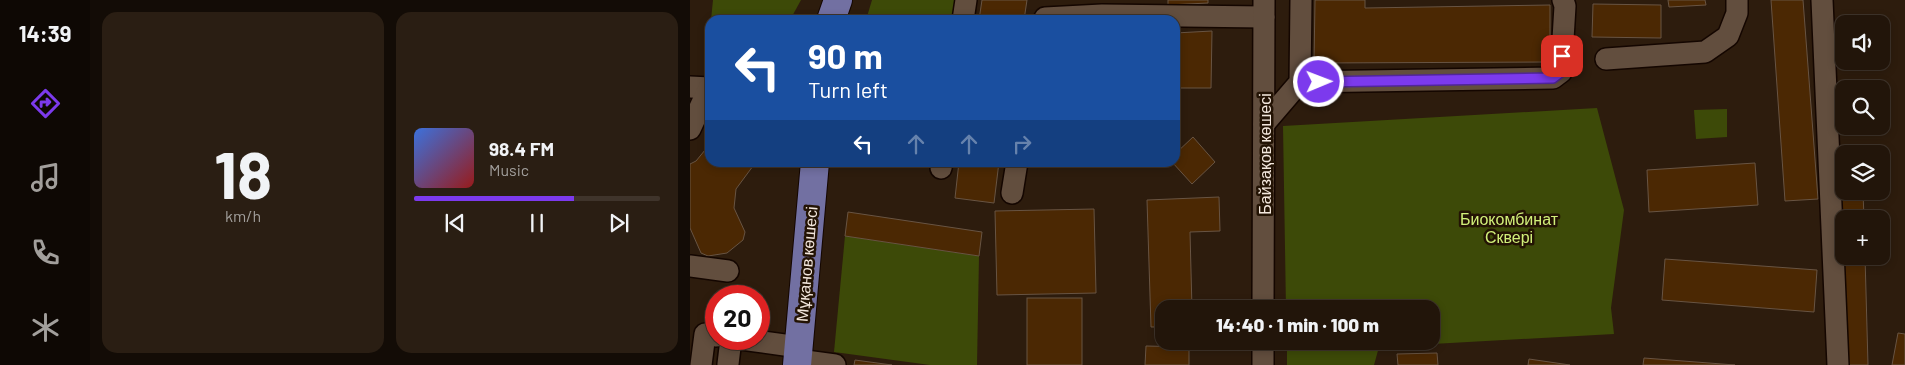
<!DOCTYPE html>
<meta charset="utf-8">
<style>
:root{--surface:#22150a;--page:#2a1e13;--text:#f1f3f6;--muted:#a29f9c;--line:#3f342b;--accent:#7c3aed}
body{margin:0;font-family:Barlow,sans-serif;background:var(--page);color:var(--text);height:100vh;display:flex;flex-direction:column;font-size:19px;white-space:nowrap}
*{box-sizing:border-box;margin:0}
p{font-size:16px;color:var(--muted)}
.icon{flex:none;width:28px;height:28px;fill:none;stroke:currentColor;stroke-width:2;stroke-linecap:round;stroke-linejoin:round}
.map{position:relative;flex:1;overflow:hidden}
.panel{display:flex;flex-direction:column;gap:12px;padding:12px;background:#130c06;width:600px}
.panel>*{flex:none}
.top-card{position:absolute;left:15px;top:15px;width:475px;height:152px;border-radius:15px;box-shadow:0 2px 8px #0003,0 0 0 1px var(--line);background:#1a4fa0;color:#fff;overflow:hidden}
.tools{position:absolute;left:1145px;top:15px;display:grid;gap:10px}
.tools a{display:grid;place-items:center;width:55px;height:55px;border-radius:10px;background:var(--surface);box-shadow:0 2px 8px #0003,0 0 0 1px var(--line);font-size:25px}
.speed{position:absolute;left:15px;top:285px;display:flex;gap:10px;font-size:25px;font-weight:700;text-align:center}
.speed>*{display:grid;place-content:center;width:65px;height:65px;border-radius:50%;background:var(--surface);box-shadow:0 2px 8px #0003,0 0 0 1px var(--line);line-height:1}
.speed .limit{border:8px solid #d22;background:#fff;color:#111}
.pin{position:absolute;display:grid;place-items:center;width:42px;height:42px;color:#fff;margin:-21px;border-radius:10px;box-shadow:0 2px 8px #0006}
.me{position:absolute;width:55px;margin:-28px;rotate:89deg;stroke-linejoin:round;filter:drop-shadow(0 0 4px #0008)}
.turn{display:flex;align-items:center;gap:18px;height:105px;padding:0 20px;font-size:22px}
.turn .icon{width:65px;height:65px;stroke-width:2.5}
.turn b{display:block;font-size:35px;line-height:42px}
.lanes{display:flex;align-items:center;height:48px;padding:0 20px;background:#0003;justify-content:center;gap:25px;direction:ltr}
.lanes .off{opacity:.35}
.panel .tile{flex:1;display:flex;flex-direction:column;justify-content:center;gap:8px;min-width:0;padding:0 18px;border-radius:15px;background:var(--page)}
.panel .dial{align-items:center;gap:0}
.dial b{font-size:65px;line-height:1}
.song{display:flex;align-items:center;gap:15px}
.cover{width:60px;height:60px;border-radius:8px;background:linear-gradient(135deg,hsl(220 70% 55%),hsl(0 70% 35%))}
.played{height:5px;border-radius:2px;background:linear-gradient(90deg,var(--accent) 65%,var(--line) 65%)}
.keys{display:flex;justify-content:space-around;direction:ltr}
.panel .tiles{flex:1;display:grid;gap:12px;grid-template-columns:repeat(2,1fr)}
.trip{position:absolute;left:465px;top:300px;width:285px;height:50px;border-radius:15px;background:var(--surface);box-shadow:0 2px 8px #0003,0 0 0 1px var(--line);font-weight:800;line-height:50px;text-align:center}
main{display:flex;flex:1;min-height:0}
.dock{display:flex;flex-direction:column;width:90px;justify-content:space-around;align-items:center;background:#0e0804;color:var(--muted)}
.dock .icon{width:35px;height:35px}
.dock .selected{color:var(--accent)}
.dock b{font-size:22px;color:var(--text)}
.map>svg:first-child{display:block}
</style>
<main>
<nav class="dock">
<b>14:39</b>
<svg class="icon selected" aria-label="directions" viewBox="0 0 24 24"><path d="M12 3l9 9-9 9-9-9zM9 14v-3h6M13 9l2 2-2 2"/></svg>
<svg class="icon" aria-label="music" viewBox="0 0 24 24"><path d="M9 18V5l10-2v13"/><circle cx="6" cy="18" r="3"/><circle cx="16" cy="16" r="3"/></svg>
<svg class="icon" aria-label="phone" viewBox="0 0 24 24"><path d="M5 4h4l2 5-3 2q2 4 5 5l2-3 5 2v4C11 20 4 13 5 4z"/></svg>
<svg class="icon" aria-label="climate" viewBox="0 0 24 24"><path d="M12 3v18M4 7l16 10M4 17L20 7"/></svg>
</nav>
<section class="panel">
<div class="tiles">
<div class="tile dial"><b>18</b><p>km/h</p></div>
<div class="tile">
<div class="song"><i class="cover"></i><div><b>98.4 FM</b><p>Music</p></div></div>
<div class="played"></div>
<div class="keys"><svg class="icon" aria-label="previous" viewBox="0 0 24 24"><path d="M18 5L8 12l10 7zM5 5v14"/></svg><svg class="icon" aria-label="pause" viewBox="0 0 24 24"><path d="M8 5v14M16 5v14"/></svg><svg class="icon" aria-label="next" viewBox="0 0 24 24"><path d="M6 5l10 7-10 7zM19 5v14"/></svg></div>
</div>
</div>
</section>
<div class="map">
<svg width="1215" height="365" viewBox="0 0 1215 365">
<rect width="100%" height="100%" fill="#2d1c0d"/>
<!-- green -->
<g fill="#3d4a08">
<path d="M23 0H111L100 20H21Z"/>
<path d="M182 0H269L266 20H176Z"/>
<path d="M907 108 934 210 921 308 924 334 689 347 684 365H597V341H741V309H596L593 126Z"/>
<path d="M1037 109V137L1006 139 1004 110Z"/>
<path d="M155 236 289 256 287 365H240L144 352Z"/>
</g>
<!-- building -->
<g fill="#4b2803" stroke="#685443">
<path d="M292 0H337L334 20H289Z"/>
<path d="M478 0H518V3L478 5Z"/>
<path d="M625 0H675V8L860 5V62L624 63Z"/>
<path d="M978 0H1015L1016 5 979 7Z"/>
<path d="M1081 0H1113L1128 199 1095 201Z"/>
<path d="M903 4 971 5V38L902 37Z"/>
<path d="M522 31 521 88H485V33Z"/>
<path d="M503 137 525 162 502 184 482 162H485V154Z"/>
<path d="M20 144V162H62L63 166 46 189 44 208 55 232 53 240 37 253 18 256 11 253 0 228V164L6 161Z"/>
<path d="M269 162H309L304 203 265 198Z"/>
<path d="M1065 163 1068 205 959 212 957 170Z"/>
<path d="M1151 183H1154V191H1173L1174 219H1154V256H1175L1178 365H1157Z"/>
<path d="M529 197 530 231 500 232 502 309H474V327H461L457 200Z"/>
<path d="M404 209 406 293 307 295 305 211Z"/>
<path d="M158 212 292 232 289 256 155 236Z"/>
<path d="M975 259 1127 270 1124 312 972 300Z"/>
<rect x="337" y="298" width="55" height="67"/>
<path d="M1208 333 1215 334V365H1202Z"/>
<path d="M456 346 499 347V365H455Z"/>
<path d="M747 353 748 365H708L707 354Z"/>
<path d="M954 358 1045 365H953Z"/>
<path d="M839 359 880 365H838Z"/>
<path d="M165 360 202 365H164Z"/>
</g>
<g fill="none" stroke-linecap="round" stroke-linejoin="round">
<defs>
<g id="minor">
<path d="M1132 0 1148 365"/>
<path d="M355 18 412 15 574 17"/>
<path d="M273 20 276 0"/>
<path d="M916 59 1015 52 1038 36 1047 13V0"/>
<path d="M610 82 863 78 871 72 875 6 873 0"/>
<path d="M0 87 20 88"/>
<path d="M574 124 610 82 611 0"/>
<path d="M0 129 19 88"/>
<path d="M251 168 252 162"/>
<path d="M322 193 327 162"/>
<path d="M0 266 38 271"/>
<path d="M573 309 574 0"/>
<path d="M51 339 109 347"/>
<path d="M108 360 145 365"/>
<path d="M38 364 41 339"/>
<path d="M11 365 15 334 26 336"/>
<path d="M573 365V341"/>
</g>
<g id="major">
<path d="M141 20 148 0"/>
<path d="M107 365 125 162"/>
</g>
</defs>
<!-- minor casing -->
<use href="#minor" stroke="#140600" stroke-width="24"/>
<!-- major casing -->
<use href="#major" stroke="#140600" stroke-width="30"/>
<!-- minor -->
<use href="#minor" stroke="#624e3e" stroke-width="21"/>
<!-- major -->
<use href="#major" stroke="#7270a2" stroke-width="28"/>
</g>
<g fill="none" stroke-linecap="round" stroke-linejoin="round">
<defs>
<path id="route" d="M629 82 863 78 871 72 872 56"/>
</defs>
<!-- route casing -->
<use href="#route" stroke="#51269a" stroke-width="12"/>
<!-- route -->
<use href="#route" stroke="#7c3aed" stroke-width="9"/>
</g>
<g text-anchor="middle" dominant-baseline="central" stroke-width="5" stroke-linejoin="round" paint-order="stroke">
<!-- street labels -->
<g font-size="16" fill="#f3e7dd" stroke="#231304">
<text transform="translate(574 154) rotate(-90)">Байзақов көшесі</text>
<text transform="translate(116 264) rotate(-85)">Мұқанов көшесі</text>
</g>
<!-- park labels -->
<g font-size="16" fill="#d1ef79" stroke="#231304">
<text x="819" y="218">Биокомбинат<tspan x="819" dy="18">Сквері</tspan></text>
</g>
</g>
</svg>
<div class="tools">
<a><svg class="icon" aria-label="sound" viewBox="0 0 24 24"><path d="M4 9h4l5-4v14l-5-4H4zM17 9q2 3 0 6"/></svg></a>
<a><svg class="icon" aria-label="search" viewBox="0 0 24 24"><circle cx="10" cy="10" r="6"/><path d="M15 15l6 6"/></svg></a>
<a><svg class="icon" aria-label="layers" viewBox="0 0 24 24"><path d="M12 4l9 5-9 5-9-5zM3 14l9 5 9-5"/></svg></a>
<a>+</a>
</div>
<div class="speed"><div class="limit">20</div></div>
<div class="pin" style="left:872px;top:56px;background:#d93025"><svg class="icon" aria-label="arrive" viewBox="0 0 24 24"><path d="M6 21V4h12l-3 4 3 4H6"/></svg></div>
<svg class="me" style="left:629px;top:82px" viewBox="-20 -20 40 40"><circle r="17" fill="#7c3aed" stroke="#fff" stroke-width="3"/><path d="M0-11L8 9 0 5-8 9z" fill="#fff"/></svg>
<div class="trip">14:40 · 1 min · 100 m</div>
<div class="top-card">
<div class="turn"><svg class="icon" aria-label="left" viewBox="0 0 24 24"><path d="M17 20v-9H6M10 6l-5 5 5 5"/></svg><div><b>90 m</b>Turn left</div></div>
<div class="lanes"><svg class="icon" aria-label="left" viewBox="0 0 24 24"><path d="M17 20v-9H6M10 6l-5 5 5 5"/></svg><svg class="icon off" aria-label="ahead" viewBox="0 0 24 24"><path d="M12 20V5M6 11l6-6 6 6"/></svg><svg class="icon off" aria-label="ahead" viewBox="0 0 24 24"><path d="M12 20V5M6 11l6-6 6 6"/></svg><svg class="icon off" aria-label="right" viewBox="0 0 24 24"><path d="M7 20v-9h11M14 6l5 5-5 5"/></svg></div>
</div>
</div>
</main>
